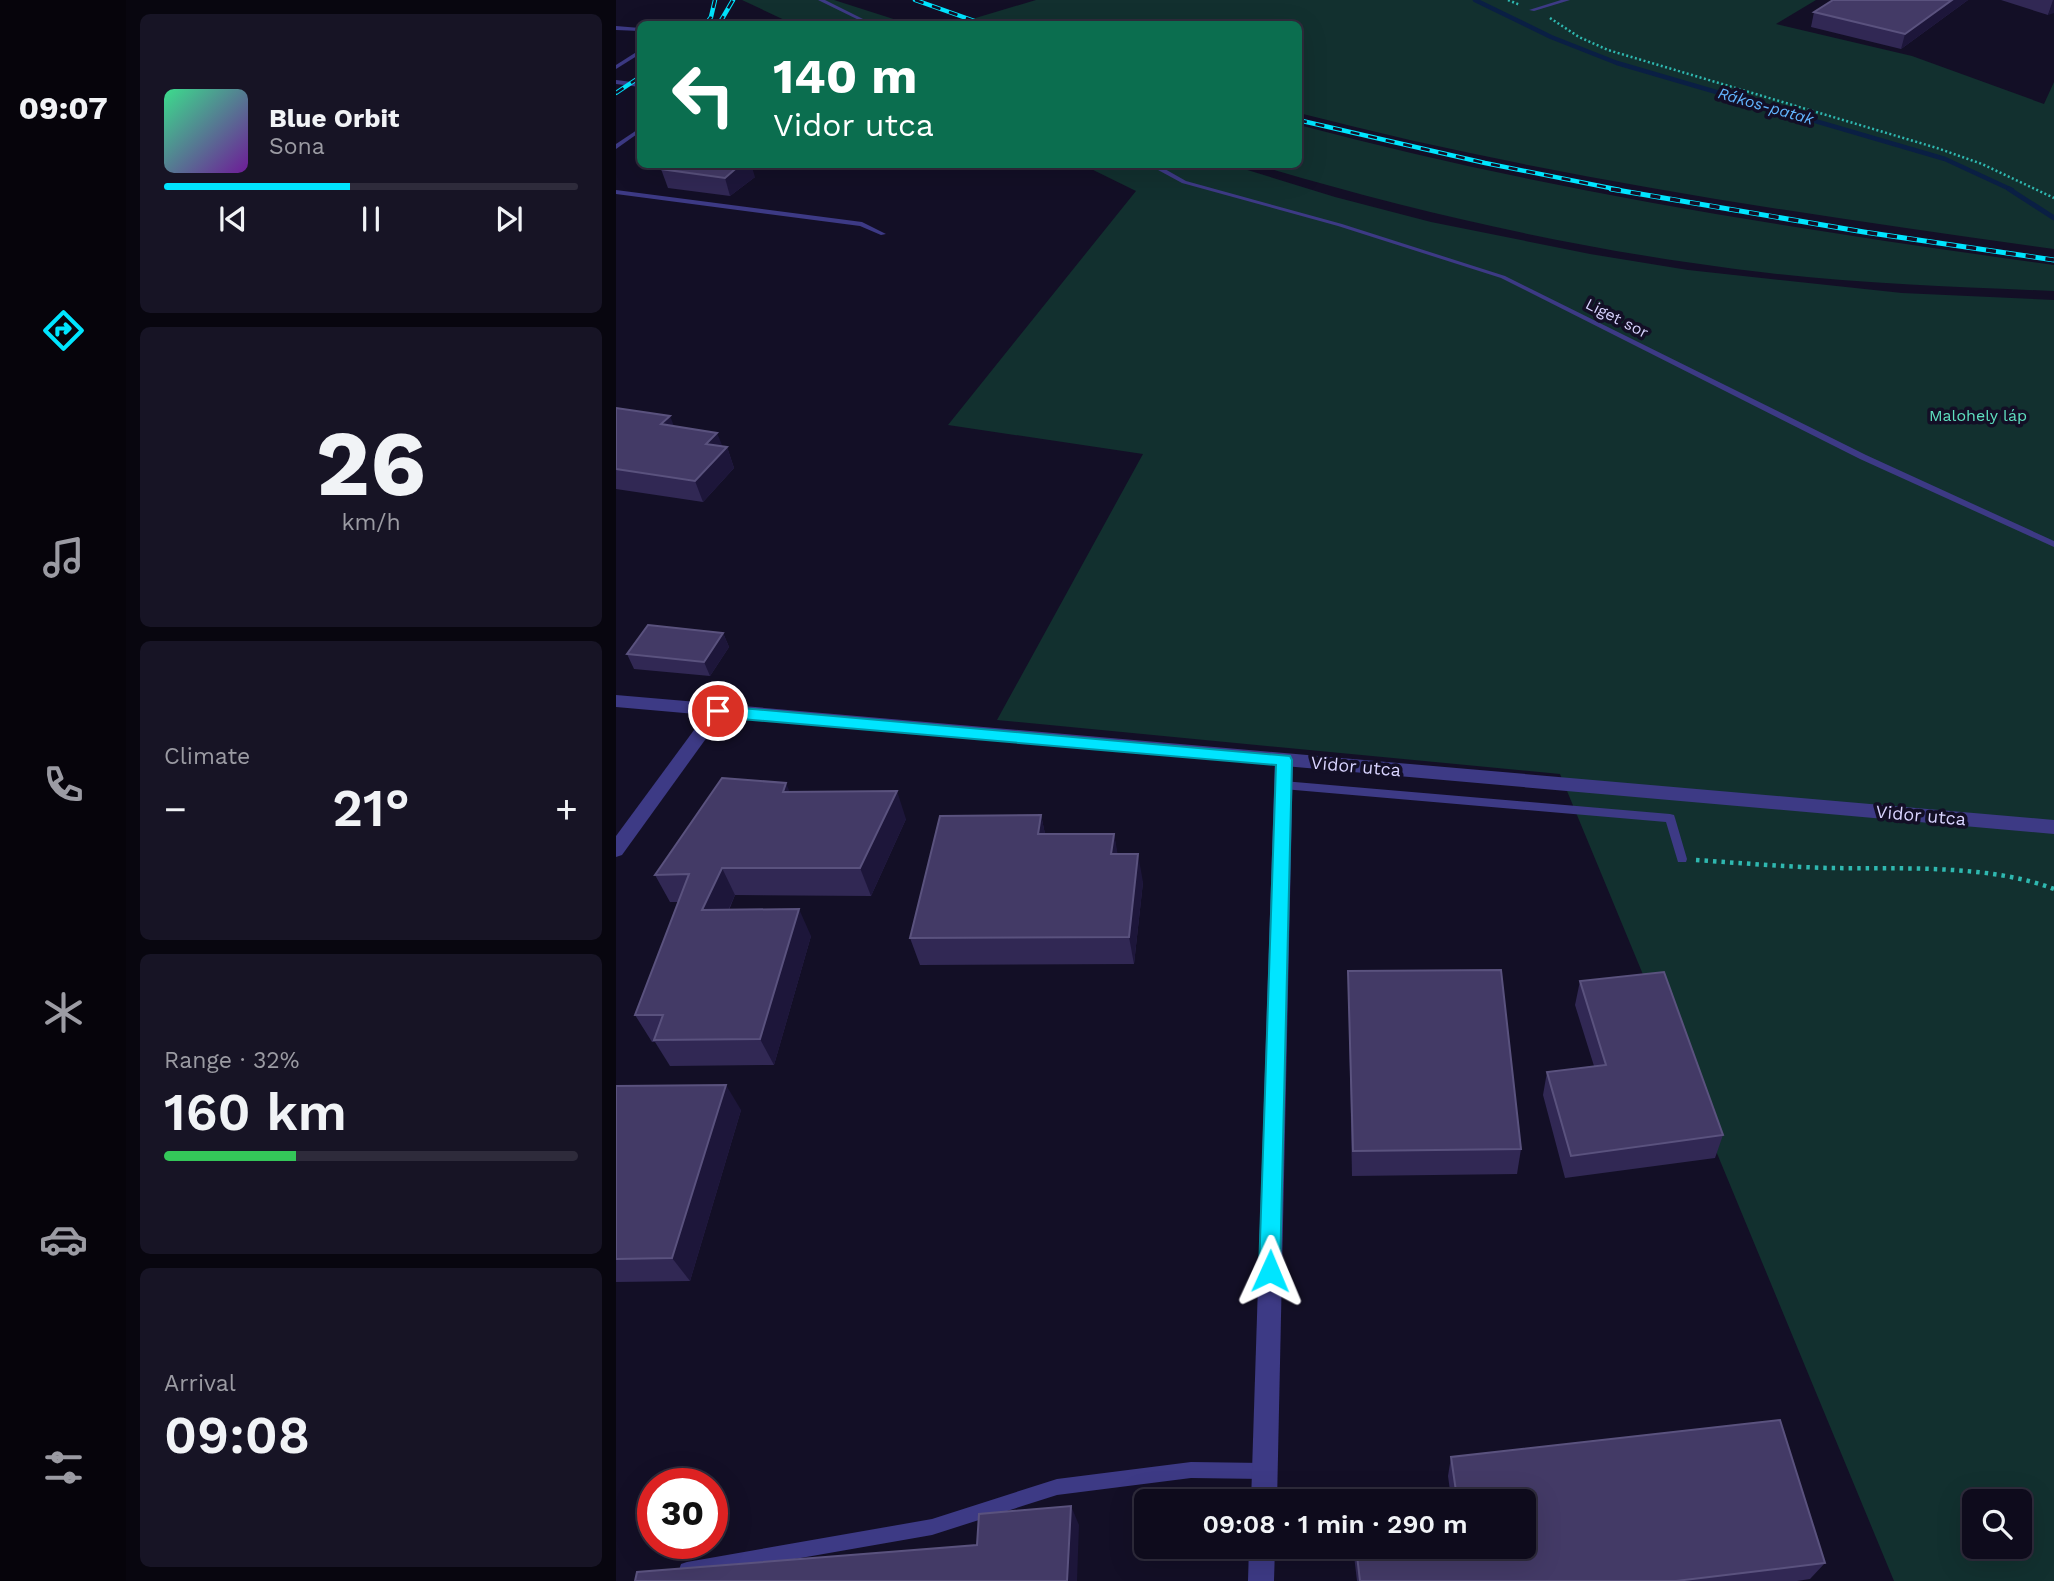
<!DOCTYPE html>
<meta charset="utf-8">
<style>
:root{--surface:#0e0b1c;--page:#171425;--text:#f1f3f6;--muted:#9b9ba3;--line:#2e2b3b;--accent:#00e5ff}
body{margin:0;font-family:"Work Sans",sans-serif;background:var(--page);color:var(--text);height:100vh;display:flex;flex-direction:column;font-size:26px;white-space:nowrap}
*{box-sizing:border-box;margin:0}
p{font-size:23px;color:var(--muted)}
.icon{flex:none;width:38px;height:38px;fill:none;stroke:currentColor;stroke-width:2;stroke-linecap:round;stroke-linejoin:round}
.map{position:relative;flex:1;overflow:hidden}
.sheet{display:flex;flex-direction:column;gap:14px;padding:14px;background:#08060f;width:490px}
.sheet>*{flex:none}
.top-card{position:absolute;left:21px;top:21px;width:665px;height:147px;border-radius:10px;box-shadow:0 7px 28px #0002,0 0 0 2px var(--line);background:#0b6e4f;color:#fff;overflow:hidden}
.controls{position:absolute;left:1346px;top:1489px;display:grid;gap:14px}
.controls a{display:grid;place-items:center;width:70px;height:70px;border-radius:10px;background:var(--surface);box-shadow:0 7px 28px #0002,0 0 0 2px var(--line);font-size:35px}
.speed{position:absolute;left:21px;top:1468px;display:flex;gap:14px;font-size:35px;font-weight:700;text-align:center}
.speed>*{display:grid;place-content:center;width:91px;height:91px;border-radius:50%;background:var(--surface);box-shadow:0 7px 28px #0002,0 0 0 2px var(--line);line-height:1}
.speed .limit{border:10px solid #d22;background:#fff;color:#111}
.pin{position:absolute;display:grid;place-items:center;width:60px;height:60px;color:#fff;margin:-30px;border:4px solid #fff;border-radius:50%;box-shadow:0 2px 7px #0007}
.me{position:absolute;width:77px;margin:-38px;rotate:1deg;stroke-linejoin:round;filter:drop-shadow(0 0 5px #0008)}
.turn{display:flex;align-items:center;gap:24px;height:147px;padding:0 21px;font-size:32px}
.turn .icon{width:91px;height:91px;stroke-width:2.5}
.turn b{display:block;font-size:49px;line-height:60px}
.big{font-size:52px;font-weight:600;line-height:1.1}
.sheet .widget{flex:1;display:flex;flex-direction:column;justify-content:center;gap:10px;min-width:0;padding:0 24px;border-radius:10px;background:var(--page)}
.sheet .dial{align-items:center;gap:0}
.dial b{font-size:91px;line-height:1}
.song{display:flex;align-items:center;gap:21px}
.cover{width:84px;height:84px;border-radius:10px;background:linear-gradient(135deg,hsl(150 70% 55%),hsl(280 70% 35%))}
.played{height:7px;border-radius:4px;background:linear-gradient(90deg,var(--accent) 45%,var(--line) 45%)}
.keys{display:flex;justify-content:space-around;direction:ltr}
.heat{display:flex;justify-content:space-between;align-items:center;font-size:38px;direction:ltr}
.charge{height:10px;border-radius:5px;background:linear-gradient(90deg,#34c759 32%,var(--line) 0)}
.trip{position:absolute;left:518px;top:1489px;width:402px;height:70px;border-radius:10px;background:var(--surface);box-shadow:0 7px 28px #0002,0 0 0 2px var(--line);font-weight:600;line-height:70px;text-align:center}
main{display:flex;flex:1;min-height:0}
.menu{display:flex;flex-direction:column;width:126px;justify-content:space-around;align-items:center;background:#06040b;color:var(--muted)}
.menu .icon{width:49px;height:49px}
.menu .active{color:var(--accent)}
.menu b{font-size:32px;color:var(--text)}
.map>svg:first-child{display:block}
</style>
<main>
<nav class="menu">
<b>09:07</b>
<svg class="icon active" aria-label="directions" viewBox="0 0 24 24"><path d="M12 3l9 9-9 9-9-9zM9 14v-3h6M13 9l2 2-2 2"/></svg>
<svg class="icon" aria-label="music" viewBox="0 0 24 24"><path d="M9 18V5l10-2v13"/><circle cx="6" cy="18" r="3"/><circle cx="16" cy="16" r="3"/></svg>
<svg class="icon" aria-label="phone" viewBox="0 0 24 24"><path d="M5 4h4l2 5-3 2q2 4 5 5l2-3 5 2v4C11 20 4 13 5 4z"/></svg>
<svg class="icon" aria-label="climate" viewBox="0 0 24 24"><path d="M12 3v18M4 7l16 10M4 17L20 7"/></svg>
<svg class="icon" aria-label="car" viewBox="0 0 24 24"><path d="M5 17H2v-5l4-1 3-4h7l3 4 3 1v5h-3M9 17h6M6 11h13"/><circle cx="7" cy="17" r="2"/><circle cx="17" cy="17" r="2"/></svg>
<svg class="icon" aria-label="filters" viewBox="0 0 24 24"><path d="M4 7h16M4 17h16"/><circle cx="9" cy="7" r="2"/><circle cx="15" cy="17" r="2"/></svg>
</nav>
<section class="sheet">
<div class="widget">
<div class="song"><i class="cover"></i><div><b>Blue Orbit</b><p>Sona</p></div></div>
<div class="played"></div>
<div class="keys"><svg class="icon" aria-label="previous" viewBox="0 0 24 24"><path d="M18 5L8 12l10 7zM5 5v14"/></svg><svg class="icon" aria-label="pause" viewBox="0 0 24 24"><path d="M8 5v14M16 5v14"/></svg><svg class="icon" aria-label="next" viewBox="0 0 24 24"><path d="M6 5l10 7-10 7zM19 5v14"/></svg></div>
</div>
<div class="widget dial"><b>26</b><p>km/h</p></div>
<div class="widget"><p>Climate</p>
<div class="heat"><a>−</a><b class="big">21°</b><a>+</a></div>
</div>
<div class="widget"><p>Range · 32%</p><b class="big">160 km</b><div class="charge"></div></div>
<div class="widget"><p>Arrival</p><b class="big">09:08</b></div>
</section>
<div class="map">
<svg width="1438" height="1581" viewBox="0 0 1438 1581">
<rect width="100%" height="100%" fill="#130f26"/>
<!-- green -->
<g fill="#12302f" fill-rule="evenodd">
<path d="M126 0H218L293 24H177Z"/>
<path d="M420 0H1200L1160 24 1296 56 1428 104 1438 82V249C1185 214 930 177 683 113L682 24H368L353 20Z"/>
<path d="M683 125C930 191 1184 230 1438 265V291C1343 287 1248 284 1153 273 979 253 808 215 641 165L682 164Z"/>
<path d="M467 165H615L719 197 815 222 974 254 1072 270 1286 293 1438 300V1581H1278L944 774 381 720 527 454 332 425 520 191ZM1358 1502H1404V1547H1358Z"/>
</g>
<g fill="none" stroke-linecap="round" stroke-linejoin="round">
<!-- stream-far1 -->
<path stroke="#0a1f44" stroke-width="4.5" d="M859 0 935 37 1001 63 1329 159 1396 190"/>
<!-- stream -->
<path stroke="#0a1f44" stroke-width="5" d="M1393 189 1438 218"/>
<!-- path-far1 -->
<g stroke="#2fb8b0" stroke-width="2.5" stroke-dasharray="2 2.5" stroke-linecap="butt">
<path d="M892 0 904 5"/>
<path d="M934 18 963 37 992 50 1321 148 1366 164 1438 198"/>
</g>
<!-- path -->
<path stroke="#2fb8b0" stroke-width="4.5" stroke-dasharray="3.5 5" stroke-linecap="butt" d="M1080 860C1125 863 1170 867 1214 868 1283 869 1374 864 1438 889"/>
<!-- service -->
<g fill="#3d3a85" fill-rule="evenodd">
<path d="M202 0H209L257 24H251Z"/>
<path d="M945 0H954L918 11 913 10Z"/>
<path d="M0 26 24 28V31L0 30Z"/>
<path d="M22 51H24V54L0 69V65Z"/>
<path d="M0 80 24 83V87L0 84Z"/>
<path d="M24 128V132L0 149V144Z"/>
<path d="M531 164H540L570 181 726 224 889 276 1250 455 1438 541V547L1244 459 885 278 722 226 566 183Z"/>
<path d="M0 190 246 222 270 234 265 235 244 226 0 194Z"/>
<path d="M667 781 1054 814 1058 815 1059 818 1071 859 1070 862H1062L1050 822 667 789 662 785Z"/>
<path d="M575 1462 648 1463 653 1466 656 1471 653 1476 648 1479 575 1478 441 1495 316 1535 71 1578 65 1576 63 1570 65 1564 71 1562 316 1519 441 1479Z"/>
</g>
<!-- minor -->
<g fill="#3d3a85" fill-rule="evenodd">
<path d="M101 705 107 707 109 711 107 715 6 855 0 857V836L95 707Z"/>
<path d="M668 754 677 760 661 1502H635L659 760Z"/>
<path d="M633 1547H659L658 1581H632Z"/>
</g>
<!-- tertiary -->
<path fill="#3d3a85" fill-rule="evenodd" d="M0 695 1438 820V834L0 707Z"/>
<defs>
<g id="rail-far1">
<path d="M299 0 367 24"/>
<path d="M90 24 95 17 99 0"/>
<path d="M103 24 117 0"/>
<path d="M0 93 24 77"/>
<path d="M682 120 869 163 1004 190"/>
</g>
<path id="rail" d="M995 189 1248 232 1438 260"/>
</defs>
<!-- rail-far1 casing -->
<use href="#rail-far1" stroke="#00e5ff" stroke-width="4.5"/>
<!-- rail casing -->
<use href="#rail" stroke="#00e5ff" stroke-width="5"/>
<!-- rail-far1 -->
<use href="#rail-far1" stroke="#130f26" stroke-width="2.5" stroke-dasharray="9" stroke-linecap="butt"/>
<!-- rail -->
<use href="#rail" stroke="#130f26" stroke-width="3.5" stroke-dasharray="10" stroke-linecap="butt"/>
</g>
<!-- wall -->
<g fill="#312854">
<path d="M1352 0 1285 49 1195 27 1198 12Z"/>
<path d="M1385 0H1438L1432 15Z"/>
<path d="M45 169 139 177 114 196 52 188Z"/>
<path d="M0 408 58 426 106 446 111 447 118 468 87 502 0 489Z"/>
<path d="M107 633 113 647 94 676 18 669 11 654Z"/>
<path d="M173 792 290 819 255 896 119 895 113 910 195 936 158 1065 54 1066 39 1042H36L19 1015 63 902H54L39 875Z"/>
<path d="M425 815 429 834H498L501 854 527 882 518 964 304 965 294 938Z"/>
<path d="M732 971 905 1149 901 1174 736 1176Z"/>
<path d="M964 981 1107 1135 1099 1158 949 1178 927 1095 931 1072 978 1066 959 1005Z"/>
<path d="M0 1086 125 1110 74 1281 0 1282Z"/>
<path d="M835 1457 1209 1563 1194 1579 1181 1581H741L737 1547H908L834 1491 832 1476Z"/>
</g>
<!-- shaded-wall -->
<g fill="#1d163a">
<path d="M1336 0H1352L1285 49 1289 34Z"/>
<path d="M1437 0H1438V13L1432 15Z"/>
<path d="M125 164H135L139 177 114 196 109 178Z"/>
<path d="M54 416 62 436 45 424Z"/>
<path d="M101 433 108 450 111 447 118 468 87 502 79 481 90 444Z"/>
<path d="M107 633 113 647 94 676 88 662Z"/>
<path d="M170 783 181 810 167 792Z"/>
<path d="M281 791 290 819 255 896 244 868Z"/>
<path d="M425 815 431 843 422 834Z"/>
<path d="M498 834 503 861 495 854Z"/>
<path d="M522 854 527 882 518 964 513 937Z"/>
<path d="M106 868 119 895 100 937 86 910Z"/>
<path d="M183 909 195 936 158 1065 144 1039Z"/>
<path d="M110 1085 125 1110 74 1281 56 1258Z"/>
<path d="M455 1506 463 1525 461 1581H451Z"/>
</g>
<!-- building -->
<g fill="#433a66" stroke="#5a527e" stroke-width="2">
<path d="M1217 0H1336L1289 34 1198 12Z"/>
<path d="M52 164H125L109 178 45 169Z"/>
<path d="M0 408 54 416 45 424 101 433 90 444 111 447 79 481 0 469Z"/>
<path d="M32 625 107 633 88 662 11 654Z"/>
<path d="M106 778 170 783 167 792 281 791 244 868H106L86 910 183 909 144 1039 38 1040 47 1015H19L73 874 39 875Z"/>
<path d="M425 815 422 834H498L495 854H522L513 937 294 938 324 816Z"/>
<path d="M885 970 905 1149 737 1151 732 971Z"/>
<path d="M1048 972 1107 1135 955 1156 931 1072 990 1065 964 981Z"/>
<path d="M110 1085 56 1258 0 1259V1086Z"/>
<path d="M1164 1420 1209 1563 1060 1581H744L740 1547H908V1502H750L840 1491 835 1457Z"/>
<path d="M455 1506 451 1581H19L21 1572 361 1545 363 1514Z"/>
</g>
<!-- route -->
<path fill="#00e5ff" stroke="#0095a6" stroke-width="2" d="M102 706 674 756 676 760 664 1271 661 1278 654 1281 646 1278 643 1271 660 765 102 717 94 711Z"/>
<g text-anchor="middle" dominant-baseline="central" stroke-width="7" stroke-linejoin="round" paint-order="stroke">
<!-- far-water labels -->
<g font-size="16" font-style="italic" fill="#62b6ff" stroke="#130f26">
<text transform="translate(1150 106) rotate(16)">Rákos-patak</text>
</g>
<!-- far-street labels -->
<g font-size="16" fill="#d9d4ff" stroke="#130f26">
<text transform="translate(1001 318) rotate(27)">Liget sor</text>
</g>
<!-- far-park labels -->
<g font-size="16" fill="#5fe0c0" stroke="#130f26">
<text x="1362" y="415">Malohely láp</text>
</g>
<!-- street labels -->
<g font-size="18" fill="#d9d4ff" stroke="#130f26">
<text transform="translate(740 766) rotate(5)">Vidor utca</text>
<text transform="translate(1305 815) rotate(5)">Vidor utca</text>
</g>
</g>
</svg>
<div class="controls">
<a><svg class="icon" aria-label="search" viewBox="0 0 24 24"><circle cx="10" cy="10" r="6"/><path d="M15 15l6 6"/></svg></a>
</div>
<div class="speed"><div class="limit">30</div></div>
<div class="pin" style="left:102px;top:711px;background:#d93025"><svg class="icon" aria-label="arrive" viewBox="0 0 24 24"><path d="M6 21V4h12l-3 4 3 4H6"/></svg></div>
<svg class="me" style="left:654px;top:1271px" viewBox="-20 -20 40 40"><path d="M0-17L14 15 0 8-14 15z" fill="#00e5ff" stroke="#fff" stroke-width="4"/></svg>
<div class="trip">09:08 · 1 min · 290 m</div>
<div class="top-card">
<div class="turn"><svg class="icon" aria-label="left" viewBox="0 0 24 24"><path d="M17 20v-9H6M10 6l-5 5 5 5"/></svg><div><b>140 m</b>Vidor utca</div></div>
</div>
</div>
</main>
